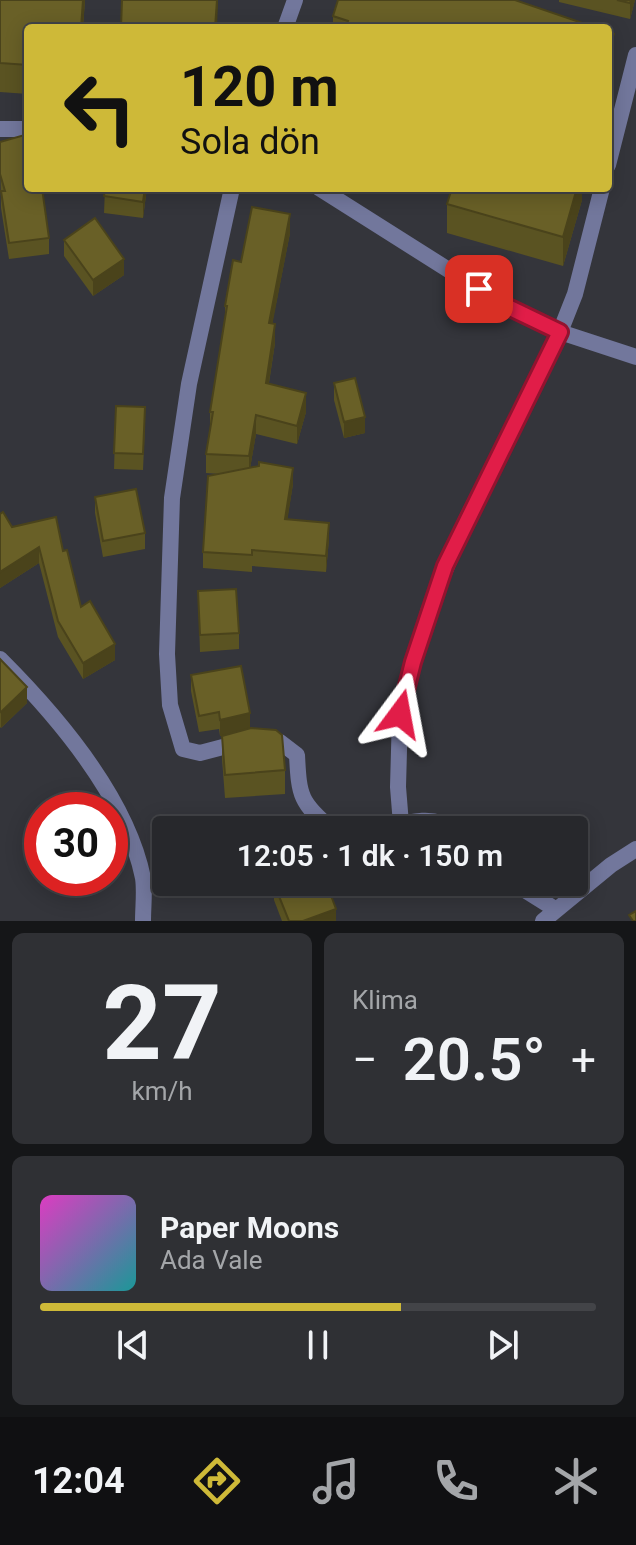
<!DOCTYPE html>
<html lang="tr">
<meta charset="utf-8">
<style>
:root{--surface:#27282c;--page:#2f3034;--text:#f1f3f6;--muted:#a4a6a9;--line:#434448;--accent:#ceb938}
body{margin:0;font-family:Roboto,sans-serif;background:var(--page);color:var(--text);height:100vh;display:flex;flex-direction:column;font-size:30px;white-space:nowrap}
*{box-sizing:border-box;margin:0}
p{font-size:26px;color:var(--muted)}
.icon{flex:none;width:44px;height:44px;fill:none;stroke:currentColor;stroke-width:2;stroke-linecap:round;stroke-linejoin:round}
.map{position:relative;height:921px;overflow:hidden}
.details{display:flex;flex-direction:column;gap:12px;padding:12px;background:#151618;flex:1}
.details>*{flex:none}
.guide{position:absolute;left:24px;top:24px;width:588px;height:168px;border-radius:8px;box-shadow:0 4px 20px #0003,0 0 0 2px var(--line);background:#ceb938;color:#111;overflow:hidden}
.speed{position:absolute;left:24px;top:792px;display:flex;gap:16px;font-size:40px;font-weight:700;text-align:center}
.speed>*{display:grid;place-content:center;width:104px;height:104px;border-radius:50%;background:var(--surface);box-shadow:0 4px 20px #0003,0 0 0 2px var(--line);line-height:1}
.speed .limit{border:12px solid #d22;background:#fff;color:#111}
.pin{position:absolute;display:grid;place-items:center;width:68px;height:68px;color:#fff;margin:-34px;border-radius:16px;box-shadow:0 4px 12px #0006}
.me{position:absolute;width:88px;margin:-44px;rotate:13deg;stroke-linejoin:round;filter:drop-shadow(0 0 6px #0008)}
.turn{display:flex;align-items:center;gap:28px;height:168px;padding:0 24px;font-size:36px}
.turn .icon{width:104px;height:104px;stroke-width:2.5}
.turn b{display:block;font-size:56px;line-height:68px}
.big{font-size:60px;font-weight:600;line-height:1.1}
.details .widget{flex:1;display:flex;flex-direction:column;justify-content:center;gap:12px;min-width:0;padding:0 28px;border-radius:12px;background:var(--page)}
.details .dial{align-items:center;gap:0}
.dial b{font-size:104px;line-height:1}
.song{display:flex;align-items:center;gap:24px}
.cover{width:96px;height:96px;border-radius:12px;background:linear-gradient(135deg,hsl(310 70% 55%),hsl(180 70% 35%))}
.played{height:8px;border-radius:4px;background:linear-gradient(90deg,var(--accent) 65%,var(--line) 65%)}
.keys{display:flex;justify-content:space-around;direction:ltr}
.heat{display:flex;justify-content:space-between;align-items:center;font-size:44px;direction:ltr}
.details .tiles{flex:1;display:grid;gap:12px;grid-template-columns:1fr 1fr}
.widget:last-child{grid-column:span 2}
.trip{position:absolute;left:152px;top:816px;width:436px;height:80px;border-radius:8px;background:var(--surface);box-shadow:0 4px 20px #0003,0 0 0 2px var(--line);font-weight:600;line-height:80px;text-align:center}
.menu{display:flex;height:128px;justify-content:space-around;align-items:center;background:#101012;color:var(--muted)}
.menu .icon{width:56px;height:56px}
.menu .active{color:var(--accent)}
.menu b{font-size:36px;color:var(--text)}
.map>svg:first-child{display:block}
</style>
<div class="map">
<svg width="636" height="921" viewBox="0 0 636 921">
<rect width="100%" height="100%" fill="#34353b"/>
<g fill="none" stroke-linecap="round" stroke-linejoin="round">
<!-- street -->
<g stroke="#72779c" stroke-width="16">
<path d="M285 28 295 0"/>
<path d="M0 129H28"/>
<path d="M608 165 636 55"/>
<path d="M232 188 189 384 172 498 167 654 170 705 183 749 200 753 242 742"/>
<path d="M319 188 504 305 560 332 636 357"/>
<path d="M0 659C56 715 127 798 143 878 145 891 143 907 143 921"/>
<path d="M265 741 280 742 297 755C299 796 300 803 333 830"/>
<path d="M401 824 398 787 400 714 428 612 466 520 560 332 575 294 602 188"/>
<path d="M378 830C405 823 432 813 456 830"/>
<path d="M512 882 555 909"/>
<path d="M543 921 611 865 636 849"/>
</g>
</g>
<!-- wall -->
<g fill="#5a5322">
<path d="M0 0H85L83 28H28V94L0 92Z"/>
<path d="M559 0H635L630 19 559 2Z"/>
<path d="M333 16 597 28H333Z"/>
<path d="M0 142 43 188V195L49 238V254L9 259 1 208Z"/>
<path d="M105 188H147L143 218 104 213Z"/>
<path d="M582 188V200L563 266 447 233V204Z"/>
<path d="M290 233 272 324 275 343 269 383 306 412 297 444 256 434 250 468 293 484 287 520 329 539 326 572 252 566V572L203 568V552L220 474 206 473V454L210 431V412L225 320V306L241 262Z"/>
<path d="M64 240 124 275 93 296 64 256Z"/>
<path d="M334 383 365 433 344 438 334 400Z"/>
<path d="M116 406 145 424 143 470 114 469Z"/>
<path d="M95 497 145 533V549L103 557 95 513Z"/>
<path d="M0 514 12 527 63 551 81 607 115 660 83 679 58 637 39 563 0 588Z"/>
<path d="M198 591 239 633V649L200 652Z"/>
<path d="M0 659 27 703 1 728 0 727Z"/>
<path d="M191 675 250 728 285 770V794L225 798 222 759V736H220L219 729 199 732 191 691Z"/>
<path d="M274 884 336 921H282L274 900Z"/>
</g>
<!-- shaded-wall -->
<g fill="#4a431b">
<path d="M83 0H85L83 28H81Z"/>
<path d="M217 0H218L217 28H215Z"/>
<path d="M631 0H635L630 19V3Z"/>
<path d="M614 34V61L608 79V52Z"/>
<path d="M145 188H147L143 218V202Z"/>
<path d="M577 188H582V200L563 266V237Z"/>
<path d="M290 214V233L269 342V323Z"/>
<path d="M124 259V275L93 296V280Z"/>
<path d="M275 324V343L266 401V383Z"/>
<path d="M306 393V412L297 444V426Z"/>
<path d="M256 415V434L249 475V456Z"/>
<path d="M365 417V433L344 438V422Z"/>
<path d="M293 468V484L285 536V519Z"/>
<path d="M329 523V539L326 572V556Z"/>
<path d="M39 547V563L0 588V572Z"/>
<path d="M115 644V660L83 679V663Z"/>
<path d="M27 687V703L1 728V712Z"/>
<path d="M250 713V729L220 736V720Z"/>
<path d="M336 909V921H303Z"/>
</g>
<!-- building -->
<g fill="#696027" stroke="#4a431b" stroke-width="2">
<path d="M0 0H83L81 28H28V65L0 63Z"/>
<path d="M122 0H217L215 28H121Z"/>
<path d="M338 0H515L597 28H346L348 21 333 16Z"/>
<path d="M617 0H631L630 3Z"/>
<path d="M608 32 614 34 608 52Z"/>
<path d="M28 134V188H42L49 238 9 243 1 191H5L0 174V142Z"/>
<path d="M105 188H145L143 202 104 196Z"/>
<path d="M452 188H577L563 237 447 204Z"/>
<path d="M252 207 290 214 269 323 275 324 266 383 306 393 297 426 256 415 249 456 206 454 213 412H210L227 306H225L233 260 241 262Z"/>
<path d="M95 218 124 259 93 280 64 240Z"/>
<path d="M355 378 365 417 344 422 334 383Z"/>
<path d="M116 406 145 407 143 454 114 453Z"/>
<path d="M259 462 293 468 285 519 329 523 326 556 252 550V555L203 552 208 476 259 466Z"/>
<path d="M136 489 145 533 103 541 95 497Z"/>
<path d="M3 512 12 527 56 517 63 551 67 550 81 607 90 601 115 644 83 663 58 621 39 547 0 572V514Z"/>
<path d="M236 589 239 633 200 635 198 591Z"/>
<path d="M0 659 27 687 1 712 0 711Z"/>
<path d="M241 666 250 713 220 720 219 712 199 716 191 675Z"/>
<path d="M251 728 276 730 282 735 285 770 225 775 222 736Z"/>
<path d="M279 882H326L336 909 303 921H289L274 884Z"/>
<path d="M636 911V921H633L629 915Z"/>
</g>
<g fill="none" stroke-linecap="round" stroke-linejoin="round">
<defs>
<path id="route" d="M400 714 413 662 445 566 560 332 504 305 479 289"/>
</defs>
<!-- route casing -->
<use href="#route" stroke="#92132f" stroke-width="20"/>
<!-- route -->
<use href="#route" stroke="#e11d48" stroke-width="14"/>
</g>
</svg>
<div class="speed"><div class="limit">30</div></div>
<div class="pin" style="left:479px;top:289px;background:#d93025"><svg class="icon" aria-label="arrive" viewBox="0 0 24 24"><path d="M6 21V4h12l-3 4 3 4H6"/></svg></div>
<svg class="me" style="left:400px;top:714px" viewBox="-20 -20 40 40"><path d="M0-17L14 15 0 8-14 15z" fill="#e11d48" stroke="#fff" stroke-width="4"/></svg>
<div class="trip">12:05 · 1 dk · 150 m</div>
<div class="guide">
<div class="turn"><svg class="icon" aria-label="left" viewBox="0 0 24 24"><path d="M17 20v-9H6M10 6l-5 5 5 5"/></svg><div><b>120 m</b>Sola dön</div></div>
</div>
</div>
<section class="details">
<div class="tiles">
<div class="widget dial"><b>27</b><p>km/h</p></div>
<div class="widget"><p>Klima</p>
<div class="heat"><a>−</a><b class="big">20.5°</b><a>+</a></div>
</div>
<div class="widget">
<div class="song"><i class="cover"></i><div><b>Paper Moons</b><p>Ada Vale</p></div></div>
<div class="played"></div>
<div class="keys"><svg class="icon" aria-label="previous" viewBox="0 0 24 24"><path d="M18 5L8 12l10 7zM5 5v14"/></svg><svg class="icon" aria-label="pause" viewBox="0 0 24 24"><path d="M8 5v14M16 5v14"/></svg><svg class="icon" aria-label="next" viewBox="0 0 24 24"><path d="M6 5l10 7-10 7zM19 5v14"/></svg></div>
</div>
</div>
</section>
<nav class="menu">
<b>12:04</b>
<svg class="icon active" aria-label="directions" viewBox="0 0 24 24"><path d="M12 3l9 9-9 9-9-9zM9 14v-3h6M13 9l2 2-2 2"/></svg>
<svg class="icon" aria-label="music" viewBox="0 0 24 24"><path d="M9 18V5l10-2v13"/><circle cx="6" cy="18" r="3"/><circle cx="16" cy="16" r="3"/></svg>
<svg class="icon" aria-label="phone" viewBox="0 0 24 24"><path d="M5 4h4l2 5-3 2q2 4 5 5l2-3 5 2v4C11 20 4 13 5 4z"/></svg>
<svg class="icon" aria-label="climate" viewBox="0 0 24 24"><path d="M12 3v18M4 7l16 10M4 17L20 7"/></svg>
</nav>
